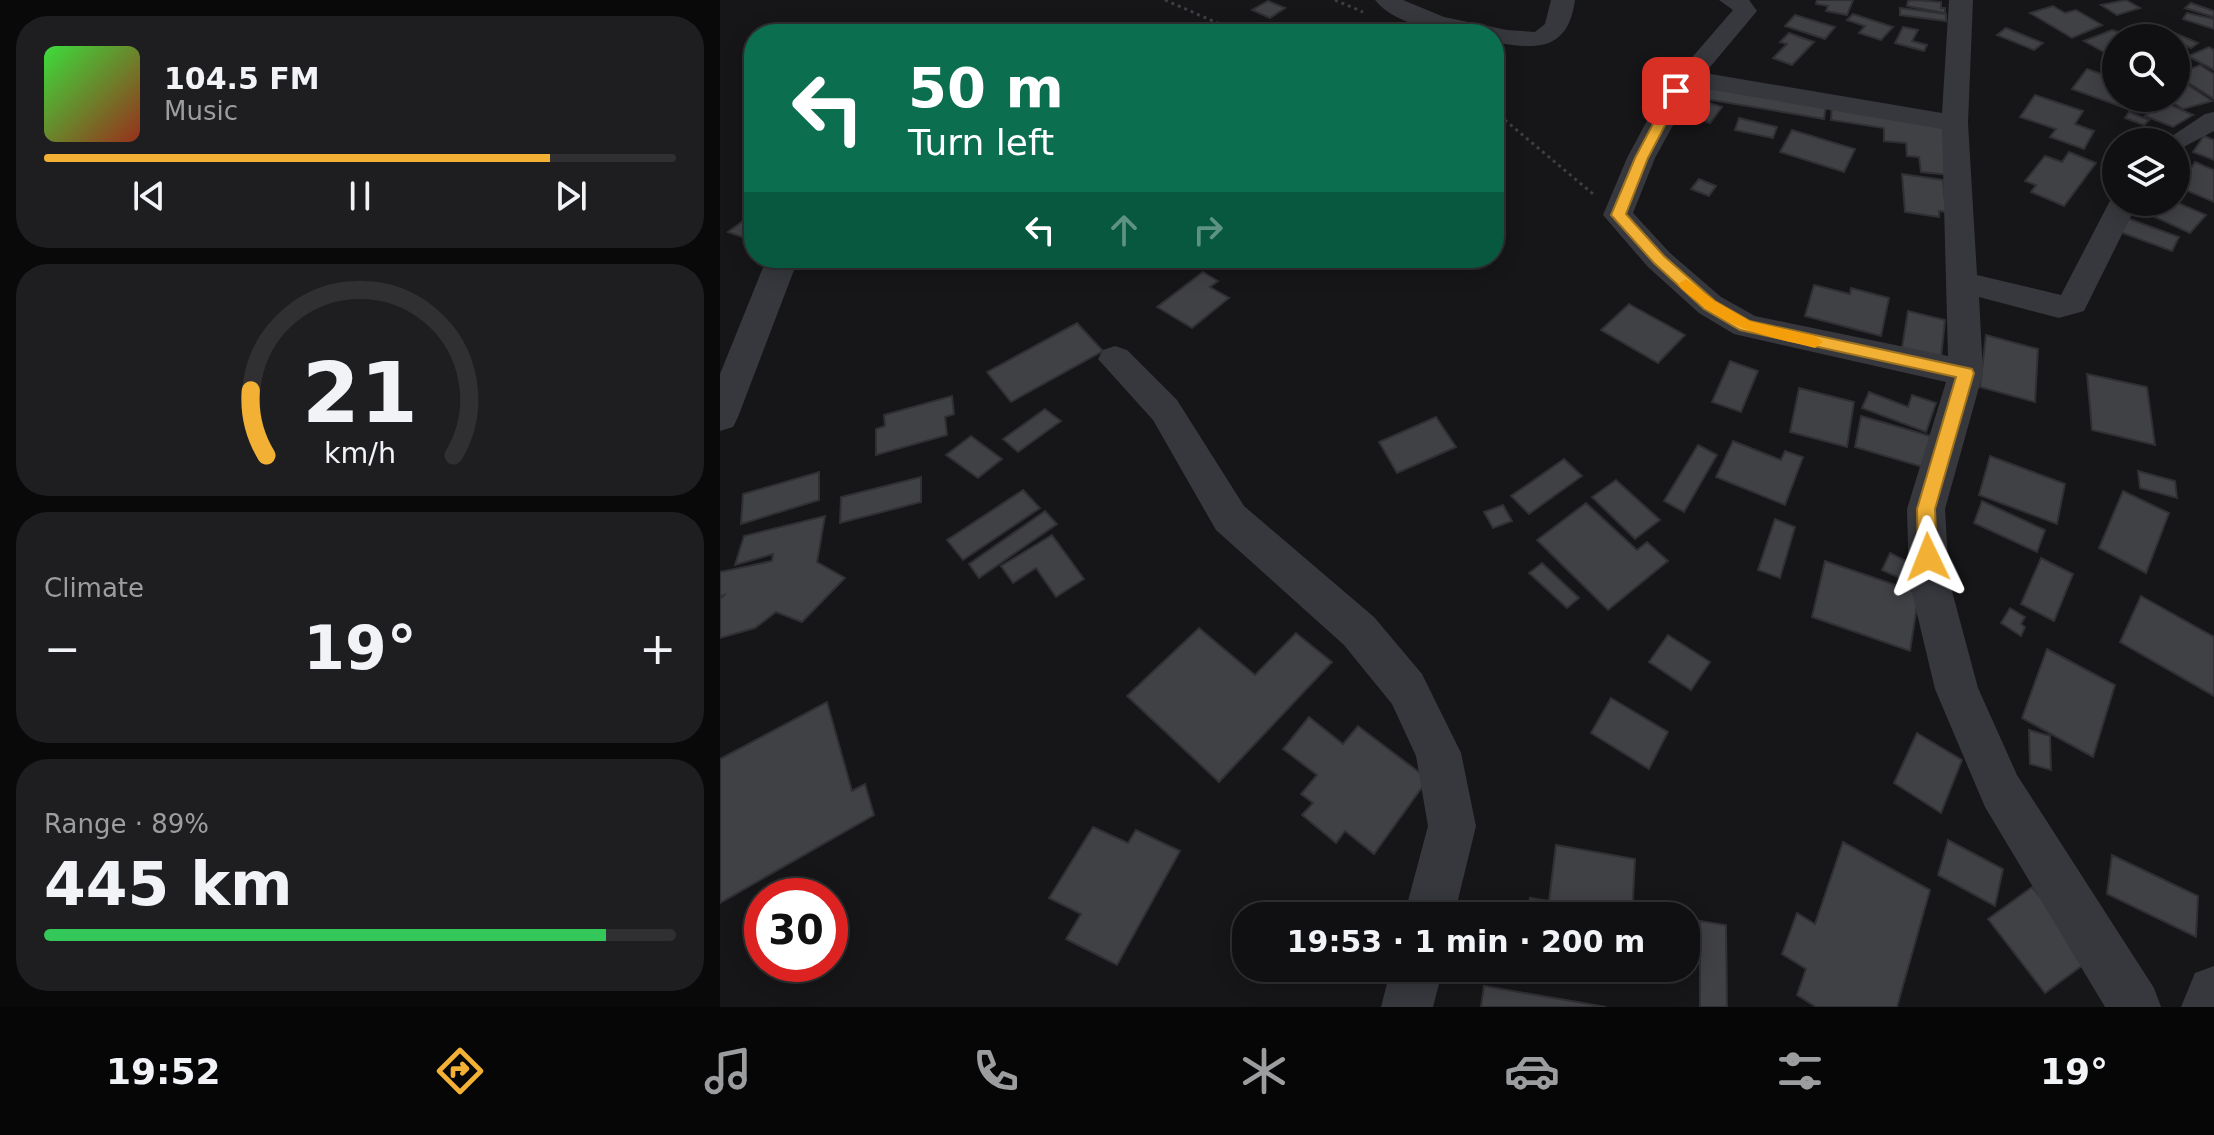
<!DOCTYPE html>
<meta charset="utf-8">
<style>
:root{--surface:#101012;--page:#1e1e20;--text:#f1f3f6;--muted:#9c9d9f;--line:#303032;--accent:#f2b134}
body{margin:0;font-family:"DejaVu Sans",sans-serif;background:var(--page);color:var(--text);height:100vh;display:flex;flex-direction:column;font-size:30px;white-space:nowrap}
*{box-sizing:border-box;margin:0}
p{font-size:26px;color:var(--muted)}
.icon{flex:none;width:44px;height:44px;fill:none;stroke:currentColor;stroke-width:2;stroke-linecap:round;stroke-linejoin:round}
.map{position:relative;flex:1;overflow:hidden}
.drawer{display:flex;flex-direction:column;gap:16px;padding:16px;background:#09090a;width:720px}
.drawer>*{flex:none}
.hud{position:absolute;left:24px;top:24px;width:760px;height:244px;border-radius:32px;box-shadow:0 4px 20px #0003,0 0 0 2px var(--line);background:#0b6e4f;color:#fff;overflow:hidden}
.buttons{position:absolute;left:1382px;top:24px;display:grid;gap:16px}
.buttons a{display:grid;place-items:center;width:88px;height:88px;border-radius:50%;background:var(--surface);box-shadow:0 4px 20px #0003,0 0 0 2px var(--line);font-size:40px}
.speed{position:absolute;left:24px;top:878px;display:flex;gap:16px;font-size:40px;font-weight:700;text-align:center}
.speed>*{display:grid;place-content:center;width:104px;height:104px;border-radius:50%;background:var(--surface);box-shadow:0 4px 20px #0003,0 0 0 2px var(--line);line-height:1}
.speed .limit{border:12px solid #d22;background:#fff;color:#111}
.pin{position:absolute;display:grid;place-items:center;width:68px;height:68px;color:#fff;margin:-34px;border-radius:16px;box-shadow:0 4px 12px #0006}
.me{position:absolute;width:88px;margin:-44px;rotate:358deg;stroke-linejoin:round;filter:drop-shadow(0 0 6px #0008)}
.turn{display:flex;align-items:center;gap:28px;height:168px;padding:0 32px;font-size:36px}
.turn .icon{width:104px;height:104px;stroke-width:2.5}
.turn b{display:block;font-size:56px;line-height:68px}
.lanes{display:flex;align-items:center;height:76px;padding:0 32px;background:#0003;justify-content:center;gap:40px;direction:ltr}
.lanes .off{opacity:.35}
.big{font-size:60px;font-weight:600;line-height:1.1}
.drawer .widget{flex:1;display:flex;flex-direction:column;justify-content:center;gap:12px;min-width:0;padding:0 28px;border-radius:32px;background:var(--page)}
.drawer .dial{align-items:center;gap:0}
.dial svg{height:208px;overflow:visible;fill:none;stroke:var(--line);stroke-width:7;stroke-linecap:round;text-anchor:middle}
.dial text{fill:var(--text);stroke:none}
.song{display:flex;align-items:center;gap:24px}
.cover{width:96px;height:96px;border-radius:12px;background:linear-gradient(135deg,hsl(120 70% 55%),hsl(10 70% 35%))}
.played{height:8px;border-radius:4px;background:linear-gradient(90deg,var(--accent) 80%,var(--line) 80%)}
.keys{display:flex;justify-content:space-around;direction:ltr}
.heat{display:flex;justify-content:space-between;align-items:center;font-size:44px;direction:ltr}
.charge{height:12px;border-radius:6px;background:linear-gradient(90deg,#34c759 89%,var(--line) 0)}
.trip{position:absolute;left:512px;top:902px;width:468px;height:80px;border-radius:32px;background:var(--surface);box-shadow:0 4px 20px #0003,0 0 0 2px var(--line);font-weight:600;line-height:80px;text-align:center}
.tabs{display:flex;height:128px;justify-content:space-around;align-items:center;background:#060607;color:var(--muted)}
.tabs .icon{width:56px;height:56px}
.tabs .active{color:var(--accent)}
.tabs b{font-size:36px;color:var(--text)}
main{display:flex;flex:1;min-height:0}
.map>svg:first-child{display:block}
</style>
<main>
<section class="drawer">
<div class="widget">
<div class="song"><i class="cover"></i><div><b>104.5 FM</b><p>Music</p></div></div>
<div class="played"></div>
<div class="keys"><svg class="icon" aria-label="previous" viewBox="0 0 24 24"><path d="M18 5L8 12l10 7zM5 5v14"/></svg><svg class="icon" aria-label="pause" viewBox="0 0 24 24"><path d="M8 5v14M16 5v14"/></svg><svg class="icon" aria-label="next" viewBox="0 0 24 24"><path d="M6 5l10 7-10 7zM19 5v14"/></svg></div>
</div>
<div class="widget dial"><svg viewBox="0 0 100 80">
<path d="M14 69A42 42 0 1 1 86 69"/>
<path d="M14 69A42 42 0 0 1 8 44" stroke="#f2b134"/>
<text x="50" y="56" font-size="32" font-weight="700">21</text>
<text x="50" y="72" font-size="11">km/h</text>
</svg></div>
<div class="widget"><p>Climate</p>
<div class="heat"><a>−</a><b class="big">19°</b><a>+</a></div>
</div>
<div class="widget"><p>Range · 89%</p><b class="big">445 km</b><div class="charge"></div></div>
</section>
<div class="map">
<svg width="1494" height="1007" viewBox="0 0 1494 1007">
<rect width="100%" height="100%" fill="#161618"/>
<!-- building -->
<g fill="#404145" stroke="#303034" stroke-width="2">
<path d="M1097 0H1133L1127 15 1106 11 1108 6 1096 4Z"/>
<path d="M1194 0 1221 2V8H1225V13L1187 6 1188 1Z"/>
<path d="M1406 0 1420 8 1397 15 1381 5Z"/>
<path d="M548 1 565 8 550 18 532 10Z"/>
<path d="M1471 3 1494 11V17L1465 8Z"/>
<path d="M1333 6 1345 13 1356 10 1382 25 1352 38 1310 13Z"/>
<path d="M1180 8 1226 14V21L1180 15Z"/>
<path d="M1467 13 1494 19V29L1463 19Z"/>
<path d="M1133 14 1173 27 1161 40 1139 33 1145 26 1127 20Z"/>
<path d="M1075 15 1115 27 1105 39 1065 26Z"/>
<path d="M1183 27 1198 30 1192 41 1207 45 1204 51 1175 43Z"/>
<path d="M1286 28 1323 43 1314 50 1277 35Z"/>
<path d="M1443 28 1478 43 1471 48 1456 42V38L1435 33Z"/>
<path d="M1392 30 1418 38H1396V52L1389 55 1364 41Z"/>
<path d="M1069 33 1094 42 1072 65 1053 58 1067 44 1060 42Z"/>
<path d="M1489 47 1494 50V70L1468 56Z"/>
<path d="M1480 65 1494 74V99L1456 75Z"/>
<path d="M1367 69 1396 79V98H1416L1408 109 1352 89Z"/>
<path d="M1456 77 1492 101 1463 109 1446 98H1456Z"/>
<path d="M983 85 1106 106 1104 119 979 98Z"/>
<path d="M1315 95 1363 111 1355 124 1374 131 1364 149 1330 137 1336 129 1300 117Z"/>
<path d="M983 101 1002 107 990 123 970 116Z"/>
<path d="M1446 103 1473 115 1453 127 1425 116Z"/>
<path d="M1112 106 1222 123 1231 175 1201 172 1199 157 1187 156 1186 143 1164 141V128L1111 120Z"/>
<path d="M1409 112 1429 120 1424 125 1405 118Z"/>
<path d="M1019 118 1057 127 1053 138 1015 130Z"/>
<path d="M1072 130 1135 149 1124 172 1060 152Z"/>
<path d="M1484 136 1494 140V160L1473 152Z"/>
<path d="M1349 152 1376 163 1344 206 1311 192 1316 185 1305 181 1325 156 1342 162Z"/>
<path d="M1475 162 1494 170V202L1456 186 1458 168 1469 172Z"/>
<path d="M1182 174 1223 180 1226 212 1219 211V217L1185 212Z"/>
<path d="M979 179 996 186 989 196 971 189Z"/>
<path d="M1436 202H1456L1486 215 1470 233 1426 213Z"/>
<path d="M34 213V241L8 232Z"/>
<path d="M1404 217 1459 237 1452 251 1397 231Z"/>
<path d="M483 272 498 281 490 287 509 298 472 328 437 307Z"/>
<path d="M1094 285 1130 294 1131 288 1169 298 1161 336 1085 316Z"/>
<path d="M909 304 965 335 938 363 881 330Z"/>
<path d="M1188 311 1225 320 1221 358 1182 348Z"/>
<path d="M357 323 383 351 291 402 267 372Z"/>
<path d="M1266 335 1318 349 1315 402 1260 387Z"/>
<path d="M1010 361 1038 371 1021 412 992 402Z"/>
<path d="M1367 374 1427 387 1435 445 1372 430Z"/>
<path d="M1079 388 1134 402 1127 447 1070 432Z"/>
<path d="M1149 392 1188 407 1192 395 1216 403 1206 432 1142 408Z"/>
<path d="M232 396 234 414 225 417 227 435 156 455V429L165 426 164 415Z"/>
<path d="M325 409 341 421 298 452 283 439Z"/>
<path d="M1141 416 1210 436 1206 468 1135 447Z"/>
<path d="M716 417 736 447 677 473 659 442Z"/>
<path d="M251 436 282 459 258 478 226 455Z"/>
<path d="M1013 441 1061 460 1065 451 1083 457 1065 505 996 477Z"/>
<path d="M978 445 997 455 964 512 944 501Z"/>
<path d="M1270 456 1345 484 1337 524 1259 495Z"/>
<path d="M844 459 862 476 809 514 791 496Z"/>
<path d="M1418 471 1455 481 1457 498 1420 488Z"/>
<path d="M99 472V500L21 524 23 494Z"/>
<path d="M201 477V502L120 523 121 497Z"/>
<path d="M896 480 940 520 915 539 872 497Z"/>
<path d="M303 490 320 508 243 560 227 540Z"/>
<path d="M1403 491 1449 513 1426 573 1379 548Z"/>
<path d="M1262 501 1325 530 1317 552 1254 523Z"/>
<path d="M866 503 917 550 927 542 948 561 888 610 817 540Z"/>
<path d="M783 505 792 521 773 528 764 512Z"/>
<path d="M325 511 337 524 259 578 249 564Z"/>
<path d="M105 516 97 562 125 578 82 622 56 612 35 628 0 638V599L4 595 0 596V572L52 561 53 554 15 565 24 536Z"/>
<path d="M1055 519 1075 527 1060 578 1038 570Z"/>
<path d="M332 535 364 579 336 597 316 568 293 583 281 566Z"/>
<path d="M1170 553 1194 565 1186 581 1162 570Z"/>
<path d="M1321 558 1353 574 1334 621 1301 604Z"/>
<path d="M1105 561 1199 593 1190 651 1092 617Z"/>
<path d="M822 563 859 598 847 608 809 573Z"/>
<path d="M1421 596 1494 637V696L1400 642Z"/>
<path d="M1290 608 1305 617 1301 624 1305 627 1301 636 1281 623Z"/>
<path d="M479 628 535 675 576 633 612 662 499 782 407 696Z"/>
<path d="M948 635 990 662 971 690 929 662Z"/>
<path d="M1327 649 1395 685 1373 757 1302 718Z"/>
<path d="M891 698 948 732 929 769 871 733Z"/>
<path d="M107 702 132 791 145 784 154 815 0 903V759Z"/>
<path d="M589 717 623 744 638 726 708 779 654 854 625 831 616 843 582 815 593 803 581 794 597 775 563 749Z"/>
<path d="M1309 730 1330 736 1331 770 1310 764Z"/>
<path d="M1197 733 1242 760 1221 813 1174 783Z"/>
<path d="M373 827 408 843 416 830 460 851 397 965 346 939 361 914 329 898Z"/>
<path d="M1228 840 1283 869 1275 906 1218 875Z"/>
<path d="M1123 842 1210 890 1177 1007H1096L1077 995 1086 969 1062 954 1077 913 1095 924Z"/>
<path d="M836 845 915 859 912 916H808L810 898 829 901Z"/>
<path d="M1392 855 1478 896 1476 937 1387 894Z"/>
<path d="M1312 887 1371 959 1325 993 1268 919Z"/>
<path d="M980 921 1006 925 1007 1007H980Z"/>
<path d="M764 986 886 1007H761Z"/>
</g>
<g fill="none" stroke-linecap="round" stroke-linejoin="round">
<!-- path -->
<g stroke="#3d3f44" stroke-width="3" stroke-dasharray="3 4" stroke-linecap="butt">
<path d="M445 0 502 25 539 34"/>
<path d="M615 0 643 12"/>
<path d="M774 111 873 194"/>
</g>
<!-- street -->
<g fill="#37383d" fill-rule="evenodd">
<path d="M655 0H683L724 17 787 30 815 32 825 24 831 0H855C848 51 817 50 774 42V34C740 34 678 30 655 0Z"/>
<path d="M999 0H1029L1037 11 985 73 1222 113 1229 0H1253L1248 123 1257 275 1341 295 1393 195H1396V202H1418L1364 311 1339 318 1259 297 1263 373 1225 509 1229 580 1258 688 1297 775 1434 988 1441 1007H1385L1265 807 1215 689 1189 580 1187 509 1226 382 1014 334 979 313 928 267 883 215 907 158 943 91 1013 10ZM974 87 1222 129 1228 356 1035 316 1001 297 950 253 913 213 935 158Z"/>
<path d="M1494 112V131L1456 151V142H1443L1485 114Z"/>
<path d="M58 259 69 262 74 270 18 417 13 427 0 431V374L42 270 47 262Z"/>
<path d="M395 346 407 350 457 400 524 506 654 617 702 674 741 753 756 826 734 916H684L708 826 696 756 672 704 624 645 496 530 433 420 378 359 383 350Z"/>
<path d="M1494 966V1007H1461L1475 973Z"/>
<path d="M671 968H723L713 1007H661Z"/>
</g>
</g>
<!-- route -->
<path fill="#f2b134" stroke="#9d7322" stroke-width="2" d="M952 88 963 91 928 158 906 214 944 256 995 301 1030 321 1252 369 1254 373 1215 509 1217 557 1215 562 1208 565 1201 562 1198 557 1197 509 1236 377 1020 330 984 309 934 263 891 215 915 158Z"/>
<!-- slow -->
<path fill="#f59e0b" d="M966 279 995 301 1030 321 1095 336 1103 342 1095 348C1037 334 1006 329 961 288L958 284Z"/>
</svg>
<div class="buttons">
<a><svg class="icon" aria-label="search" viewBox="0 0 24 24"><circle cx="10" cy="10" r="6"/><path d="M15 15l6 6"/></svg></a>
<a><svg class="icon" aria-label="layers" viewBox="0 0 24 24"><path d="M12 4l9 5-9 5-9-5zM3 14l9 5 9-5"/></svg></a>
</div>
<div class="speed"><div class="limit">30</div></div>
<div class="pin" style="left:956px;top:91px;background:#d93025"><svg class="icon" aria-label="arrive" viewBox="0 0 24 24"><path d="M6 21V4h12l-3 4 3 4H6"/></svg></div>
<svg class="me" style="left:1208px;top:557px" viewBox="-20 -20 40 40"><path d="M0-17L14 15 0 8-14 15z" fill="#f2b134" stroke="#fff" stroke-width="4"/></svg>
<div class="trip">19:53 · 1 min · 200 m</div>
<div class="hud">
<div class="turn"><svg class="icon" aria-label="left" viewBox="0 0 24 24"><path d="M17 20v-9H6M10 6l-5 5 5 5"/></svg><div><b>50 m</b>Turn left</div></div>
<div class="lanes"><svg class="icon" aria-label="left" viewBox="0 0 24 24"><path d="M17 20v-9H6M10 6l-5 5 5 5"/></svg><svg class="icon off" aria-label="ahead" viewBox="0 0 24 24"><path d="M12 20V5M6 11l6-6 6 6"/></svg><svg class="icon off" aria-label="right" viewBox="0 0 24 24"><path d="M7 20v-9h11M14 6l5 5-5 5"/></svg></div>
</div>
</div>
</main>
<nav class="tabs">
<b>19:52</b>
<svg class="icon active" aria-label="directions" viewBox="0 0 24 24"><path d="M12 3l9 9-9 9-9-9zM9 14v-3h6M13 9l2 2-2 2"/></svg>
<svg class="icon" aria-label="music" viewBox="0 0 24 24"><path d="M9 18V5l10-2v13"/><circle cx="6" cy="18" r="3"/><circle cx="16" cy="16" r="3"/></svg>
<svg class="icon" aria-label="phone" viewBox="0 0 24 24"><path d="M5 4h4l2 5-3 2q2 4 5 5l2-3 5 2v4C11 20 4 13 5 4z"/></svg>
<svg class="icon" aria-label="climate" viewBox="0 0 24 24"><path d="M12 3v18M4 7l16 10M4 17L20 7"/></svg>
<svg class="icon" aria-label="car" viewBox="0 0 24 24"><path d="M5 17H2v-5l4-1 3-4h7l3 4 3 1v5h-3M9 17h6M6 11h13"/><circle cx="7" cy="17" r="2"/><circle cx="17" cy="17" r="2"/></svg>
<svg class="icon" aria-label="filters" viewBox="0 0 24 24"><path d="M4 7h16M4 17h16"/><circle cx="9" cy="7" r="2"/><circle cx="15" cy="17" r="2"/></svg>
<b>19°</b>
</nav>
